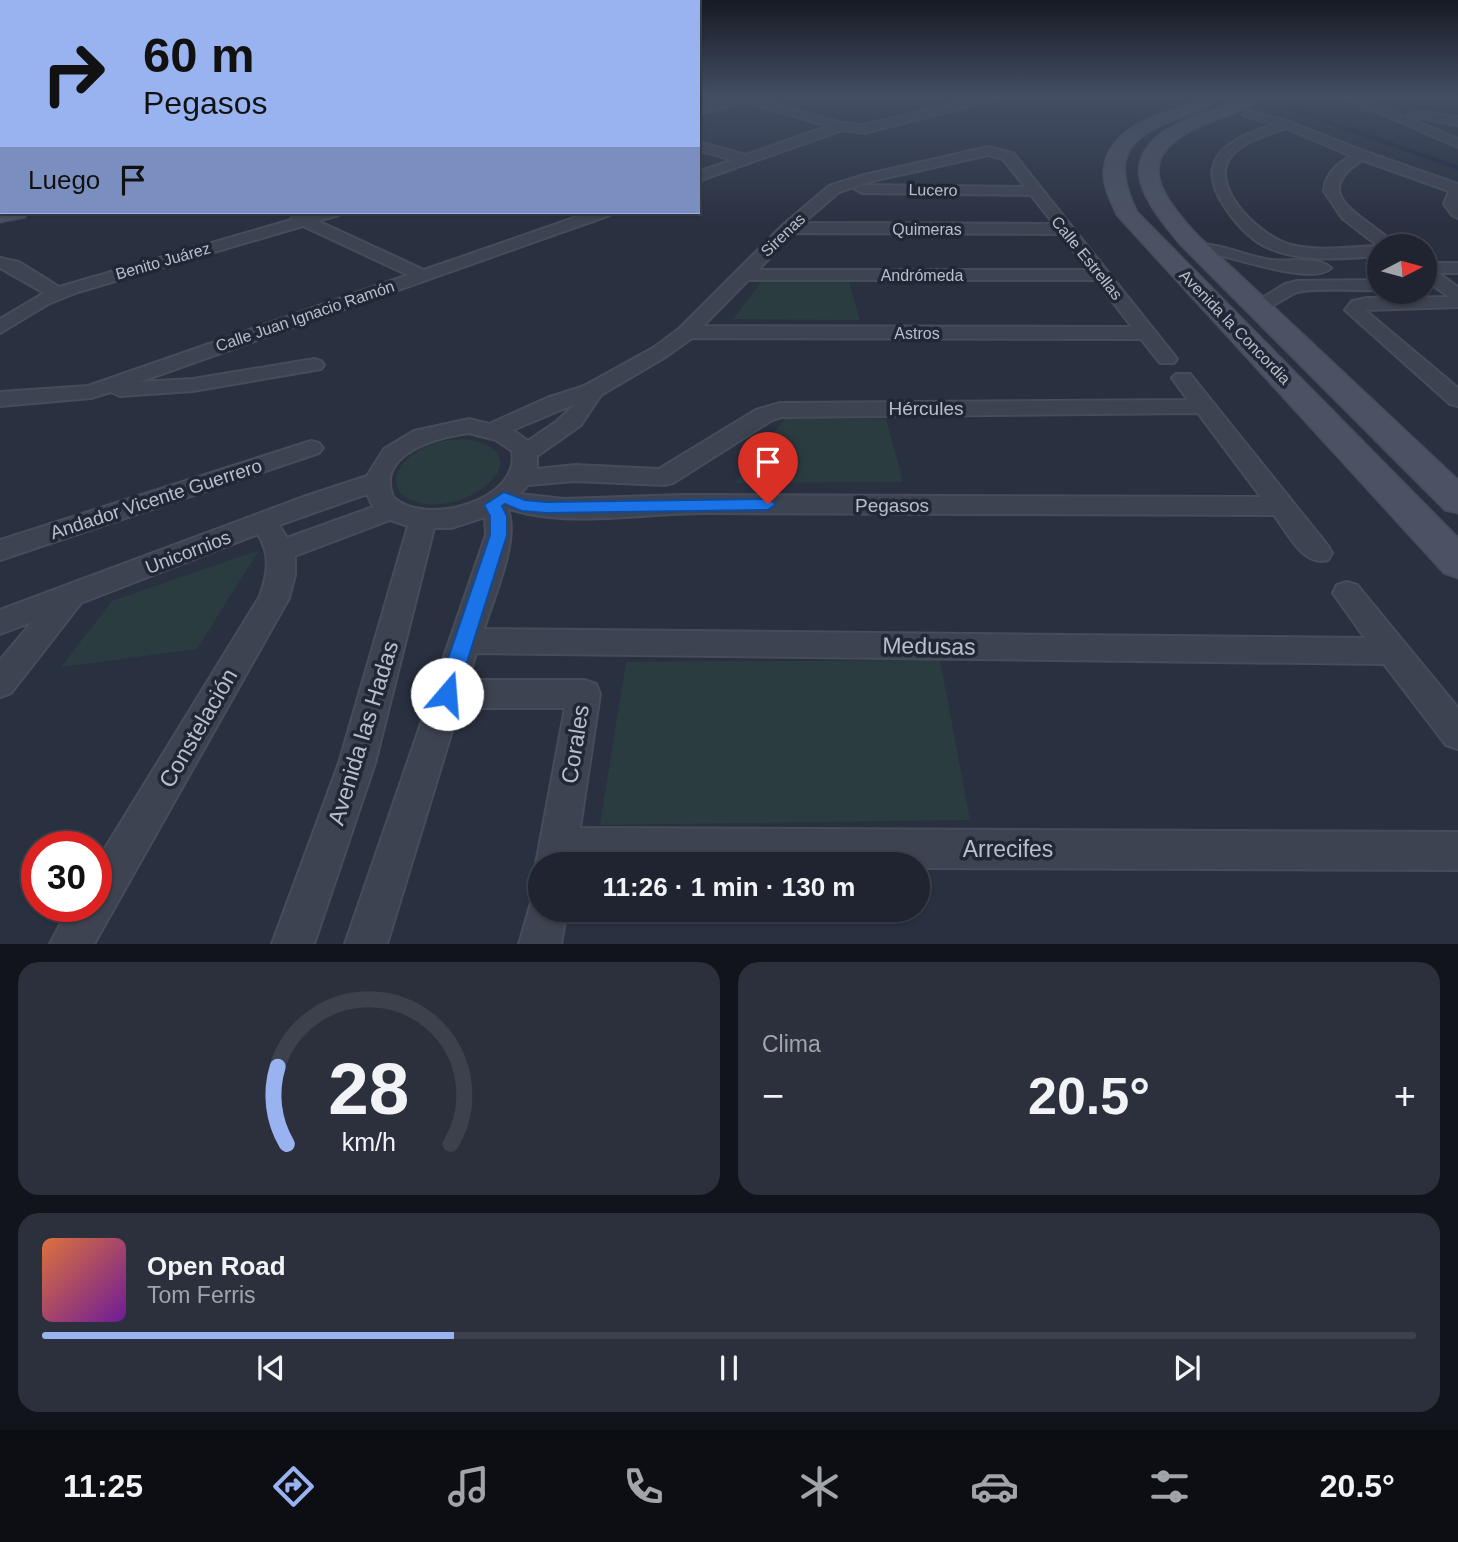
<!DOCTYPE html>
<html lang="es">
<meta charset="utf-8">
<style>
:root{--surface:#1f2430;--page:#2c303c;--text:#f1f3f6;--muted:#a1a4ab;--line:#3c414c;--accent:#99b2f0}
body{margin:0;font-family:Helvetica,sans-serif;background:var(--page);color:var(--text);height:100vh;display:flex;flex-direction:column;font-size:26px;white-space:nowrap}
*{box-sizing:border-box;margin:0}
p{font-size:23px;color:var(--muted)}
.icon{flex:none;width:38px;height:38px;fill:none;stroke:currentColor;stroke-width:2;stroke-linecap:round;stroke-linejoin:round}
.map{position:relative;height:944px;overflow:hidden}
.side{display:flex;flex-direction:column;gap:18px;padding:18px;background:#11141a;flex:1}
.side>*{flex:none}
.hud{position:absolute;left:0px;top:0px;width:700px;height:214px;box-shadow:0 2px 5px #0004,0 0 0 2px var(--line);background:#99b2f0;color:#111;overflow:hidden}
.needle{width:46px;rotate:84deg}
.tools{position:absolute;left:1367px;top:234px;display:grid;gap:14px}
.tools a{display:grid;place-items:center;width:70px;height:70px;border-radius:50%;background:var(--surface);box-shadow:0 2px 5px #0004,0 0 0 2px var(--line);font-size:35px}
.speed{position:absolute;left:21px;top:831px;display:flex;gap:14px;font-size:35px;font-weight:700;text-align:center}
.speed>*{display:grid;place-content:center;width:91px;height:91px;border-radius:50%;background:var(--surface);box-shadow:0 2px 5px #0004,0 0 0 2px var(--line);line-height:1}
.speed .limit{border:10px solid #d22;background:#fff;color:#111}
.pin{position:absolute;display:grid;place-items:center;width:60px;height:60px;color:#fff;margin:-72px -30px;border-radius:50% 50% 50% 0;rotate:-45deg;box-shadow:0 0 7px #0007}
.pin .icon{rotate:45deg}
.me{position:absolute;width:77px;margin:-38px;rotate:18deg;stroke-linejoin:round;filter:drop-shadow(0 0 5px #0008)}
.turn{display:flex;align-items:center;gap:24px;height:147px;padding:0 28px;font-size:32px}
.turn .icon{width:91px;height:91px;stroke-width:2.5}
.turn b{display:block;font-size:49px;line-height:60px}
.then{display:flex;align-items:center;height:66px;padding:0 28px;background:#0003;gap:14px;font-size:26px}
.big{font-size:52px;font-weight:800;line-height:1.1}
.side .card{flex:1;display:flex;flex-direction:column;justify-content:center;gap:10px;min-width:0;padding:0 24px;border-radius:21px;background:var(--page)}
.side .dial{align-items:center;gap:0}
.dial svg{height:182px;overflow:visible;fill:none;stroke:var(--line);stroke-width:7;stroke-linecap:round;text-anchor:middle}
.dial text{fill:var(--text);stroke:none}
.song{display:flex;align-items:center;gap:21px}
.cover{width:84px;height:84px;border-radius:10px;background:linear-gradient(135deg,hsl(20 70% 55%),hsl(280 70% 35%))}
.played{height:7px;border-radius:4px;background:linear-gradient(90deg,var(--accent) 30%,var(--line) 30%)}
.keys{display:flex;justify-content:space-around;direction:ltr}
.heat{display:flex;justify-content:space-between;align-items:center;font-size:38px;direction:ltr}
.side .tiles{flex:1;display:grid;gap:18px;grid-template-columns:1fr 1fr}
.card:last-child{grid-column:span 2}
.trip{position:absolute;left:528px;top:852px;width:402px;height:70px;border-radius:35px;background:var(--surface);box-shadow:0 2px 5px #0004,0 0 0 2px var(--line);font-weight:800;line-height:70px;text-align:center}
.dock{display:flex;height:112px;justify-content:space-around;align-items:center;background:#0c0e13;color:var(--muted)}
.dock .icon{width:49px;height:49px}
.dock .active{color:var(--accent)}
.dock b{font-size:32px;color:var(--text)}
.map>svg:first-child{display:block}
</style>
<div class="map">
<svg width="1458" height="944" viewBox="0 0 1458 944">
<rect width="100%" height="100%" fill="#293040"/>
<!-- green -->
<g fill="#2b3c41">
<path d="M848 279 860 320 733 319 763 280Z"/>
<path d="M785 419H886L903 482 735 483Z"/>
<path d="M464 439C545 451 472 515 420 503 385 495 392 466 418 451 432 442 448 440 464 439Z"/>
<path d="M259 550 197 649 61 667 112 601Z"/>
<path d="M940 660 970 820 600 825 626 662Z"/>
</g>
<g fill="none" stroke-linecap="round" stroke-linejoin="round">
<!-- stream -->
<path stroke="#1c273e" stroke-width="4.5" d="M1289 108 1458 168"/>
<defs>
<g id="minor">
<path d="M728 96H755L754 99 842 123 864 125 989 96H1009L864 133 842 130 698 181V172L733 160 698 150V142L746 155 829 126 743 102 698 114V107L731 99Z"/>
<path d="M1340 96H1355L1458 139V147Z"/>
<rect x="0" y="100" width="2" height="6"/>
<path d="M1249 111 1290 122 1366 152 1458 184V218L1453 216 1444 204 1449 191 1362 160C1303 198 1373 218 1397 247H1379V256C1343 258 1306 263 1271 249 1253 242 1238 226 1227 210 1191 159 1227 140 1274 124L1245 116 1243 114ZM1286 128 1351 156C1336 165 1326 173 1324 191L1342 218 1378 246C1349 247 1319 252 1291 245 1265 239 1214 194 1227 163 1235 143 1267 135 1286 128Z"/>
<path d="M1414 111 1458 117V125L1410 116 1408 114Z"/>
<path d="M2 145V153L0 154V146Z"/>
<path d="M988 147 1013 153 1174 355 1177 359 1174 363H1160L1141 339 692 338 667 356 601 395 581 425 537 456V469L575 465 659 469 756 410 780 403 1188 400 1172 378 1176 374H1190L1328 546 1332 553 1328 560C1303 567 1288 533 1274 515 1085 514 896 514 707 513 646 512 566 529 507 508 521 538 493 598 484 629L1365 638 1333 593 1337 585 1347 582 1357 585 1458 708V749L1446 745 1384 664 476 653 468 680H584L596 684 600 694 580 828 1458 832V870L919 868V864H541V876L536 864 565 708H459L387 944H345L486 535 485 517 451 528H434L375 763 314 944H272L339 763 408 526 390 520 295 556V575L289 598 94 944H50L70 906H96V863L260 596C268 573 271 556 258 534L81 603 11 693 0 697V660L32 622 0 634V610L303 497 367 476 384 449 414 431 469 419 489 424 547 398 584 386 653 348 680 328 783 225 829 186 864 175ZM988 155 1003 159 1025 187 862 185 855 189 862 193 1031 195 1054 224 803 223 839 192 868 182ZM793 233 1061 234 1088 270H758ZM748 280H1096L1132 327 703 326ZM575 404 556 422 528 441 513 430ZM1198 413 1261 497 682 495 564 499 520 494 528 485 575 481 664 485 673 483 772 420 782 417ZM469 433 496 440 512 451C522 500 425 528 393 497 375 453 439 437 469 433ZM367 494 373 507 287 538 279 525Z"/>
<rect x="0" y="184" width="2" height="14"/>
<path d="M318 212H341L339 215 318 221 424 270 591 212H613L610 215 139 382 193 379 314 359 321 361 324 365 321 369 193 391 120 396 111 392 91 398 0 406V392L88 386 408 275 303 226 78 292 48 304 0 333V319L44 293 0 268V258L19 262 59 287 291 220 293 215 305 216Z"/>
<path d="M1198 244C1224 244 1247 257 1272 260 1288 262 1320 256 1331 268 1314 286 1236 258 1214 254 1207 253 1200 254 1192 252L1190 249Z"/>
<path d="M1424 263H1458V273H1438L1458 287V307L1365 310 1458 388V406L1450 404 1345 310 1352 301 1367 298 1449 297 1424 279Z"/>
<path d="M1379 280V290C1362 291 1308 287 1295 293 1278 301 1271 312 1249 307L1246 303 1249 299 1264 297 1285 284 1297 281Z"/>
<path d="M311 441 319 443 323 448 319 453 0 560V540Z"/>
<path d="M541 892V910H567L561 944H519L533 896Z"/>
</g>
<g id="secondary">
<path d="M1242 96H1260C1248 111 1229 115 1213 121 1135 150 1150 184 1197 235L1458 480V513L1445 510 1181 245C1135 191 1112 151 1192 117 1209 110 1227 107 1242 96Z"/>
<path d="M1204 97 1212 102 1205 109C1146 130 1102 141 1137 212L1458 538V578L1444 573 1117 215C1111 201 1102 185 1104 169 1108 130 1153 116 1184 106 1191 103 1197 99 1204 97Z"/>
<path d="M2 209V212H28L25 217 0 222Z"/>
</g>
</defs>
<!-- minor casing -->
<use href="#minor" stroke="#464c59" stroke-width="4"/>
<!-- secondary casing -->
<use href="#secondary" stroke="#464c59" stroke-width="3"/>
<!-- minor -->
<use href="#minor" fill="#3d4350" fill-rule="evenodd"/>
<!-- secondary -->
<use href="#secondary" fill="#4b5263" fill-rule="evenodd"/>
</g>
<!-- sky -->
<linearGradient id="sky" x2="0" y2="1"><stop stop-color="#171a23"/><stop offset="0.42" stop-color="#434e64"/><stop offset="1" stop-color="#434e64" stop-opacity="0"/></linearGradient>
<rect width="1458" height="228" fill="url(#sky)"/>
<!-- route -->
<path fill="#1a73e8" stroke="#114b97" stroke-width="2" d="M504 492 525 500 546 502 768 499 776 504 768 510 546 513 522 511 505 504 502 506 507 516V535L457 694 454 701 447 703 439 701 436 694 490 535V516L484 505Z"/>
<g text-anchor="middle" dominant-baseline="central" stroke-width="7" stroke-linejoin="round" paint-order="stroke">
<!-- far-street labels -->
<g font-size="16" fill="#babeca" stroke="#212835">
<text transform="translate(933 190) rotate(1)">Lucero</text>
<text x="927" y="229">Quimeras</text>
<text transform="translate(783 235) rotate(-44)">Sirenas</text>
<text transform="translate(1087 258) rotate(51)">Calle Estrellas</text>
<text transform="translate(163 261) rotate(-16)">Benito Juárez</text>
<text x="922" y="275">Andrómeda</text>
<text transform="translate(305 316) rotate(-19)">Calle Juan Ignacio Ramón</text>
<text transform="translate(1235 327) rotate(46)">Avenida la Concordia</text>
<text x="917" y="333">Astros</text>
</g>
<!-- street labels -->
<g font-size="19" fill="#babeca" stroke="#212835">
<text x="926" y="408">Hércules</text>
<text transform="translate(156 499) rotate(-18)">Andador Vicente Guerrero</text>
<text x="892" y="505">Pegasos</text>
<text transform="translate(188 552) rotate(-21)">Unicornios</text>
</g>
<!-- near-street labels -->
<g font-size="23" fill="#babeca" stroke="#212835">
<text transform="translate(929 646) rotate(1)">Medusas</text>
<text transform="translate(198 728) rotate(-60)">Constelación</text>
<text transform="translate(363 733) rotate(-73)">Avenida las Hadas</text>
<text transform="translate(575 744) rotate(-81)">Corales</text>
<text x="1008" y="849">Arrecifes</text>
</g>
</g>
</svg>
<div class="tools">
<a><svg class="needle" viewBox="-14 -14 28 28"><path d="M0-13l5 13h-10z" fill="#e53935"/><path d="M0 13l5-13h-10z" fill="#a1a4ab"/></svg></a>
</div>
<div class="speed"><div class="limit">30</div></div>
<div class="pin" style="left:768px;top:504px;background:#d93025"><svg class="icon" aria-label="arrive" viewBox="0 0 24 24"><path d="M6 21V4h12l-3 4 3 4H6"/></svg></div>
<svg class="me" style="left:447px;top:694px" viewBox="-20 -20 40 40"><circle r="19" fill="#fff"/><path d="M0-13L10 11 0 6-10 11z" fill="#1a73e8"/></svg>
<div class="trip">11:26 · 1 min · 130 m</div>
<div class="hud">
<div class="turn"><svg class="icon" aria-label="right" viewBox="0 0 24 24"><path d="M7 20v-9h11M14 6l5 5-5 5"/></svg><div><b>60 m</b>Pegasos</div></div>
<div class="then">Luego<svg class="icon" aria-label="arrive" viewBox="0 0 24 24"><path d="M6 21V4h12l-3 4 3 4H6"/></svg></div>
</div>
</div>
<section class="side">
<div class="tiles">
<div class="card dial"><svg viewBox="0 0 100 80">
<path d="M14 69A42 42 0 1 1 86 69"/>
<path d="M14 69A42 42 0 0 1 10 35" stroke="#99b2f0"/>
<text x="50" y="56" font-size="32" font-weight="700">28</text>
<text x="50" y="72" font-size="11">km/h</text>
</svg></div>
<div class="card"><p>Clima</p>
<div class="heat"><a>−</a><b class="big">20.5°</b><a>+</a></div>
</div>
<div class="card">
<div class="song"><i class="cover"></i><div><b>Open Road</b><p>Tom Ferris</p></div></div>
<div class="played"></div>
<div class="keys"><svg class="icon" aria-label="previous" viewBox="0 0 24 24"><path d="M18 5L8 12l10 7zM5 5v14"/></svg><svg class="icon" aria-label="pause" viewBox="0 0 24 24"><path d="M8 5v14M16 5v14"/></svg><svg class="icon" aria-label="next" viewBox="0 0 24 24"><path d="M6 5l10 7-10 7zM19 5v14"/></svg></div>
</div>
</div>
</section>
<nav class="dock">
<b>11:25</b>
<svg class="icon active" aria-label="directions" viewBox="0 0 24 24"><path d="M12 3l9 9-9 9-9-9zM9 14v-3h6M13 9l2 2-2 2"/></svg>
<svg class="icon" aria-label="music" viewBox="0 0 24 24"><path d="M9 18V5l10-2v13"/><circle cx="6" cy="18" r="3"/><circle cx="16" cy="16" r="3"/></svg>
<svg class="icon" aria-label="phone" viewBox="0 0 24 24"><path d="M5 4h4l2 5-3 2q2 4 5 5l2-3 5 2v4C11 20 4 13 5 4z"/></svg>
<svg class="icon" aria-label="climate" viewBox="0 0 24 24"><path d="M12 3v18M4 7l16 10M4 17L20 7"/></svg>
<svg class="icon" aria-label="car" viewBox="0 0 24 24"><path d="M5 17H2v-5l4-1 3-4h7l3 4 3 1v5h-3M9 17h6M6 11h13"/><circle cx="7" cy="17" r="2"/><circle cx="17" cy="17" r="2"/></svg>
<svg class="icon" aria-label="filters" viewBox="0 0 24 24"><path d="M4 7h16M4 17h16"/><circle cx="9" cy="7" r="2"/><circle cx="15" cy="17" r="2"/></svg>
<b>20.5°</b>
</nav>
